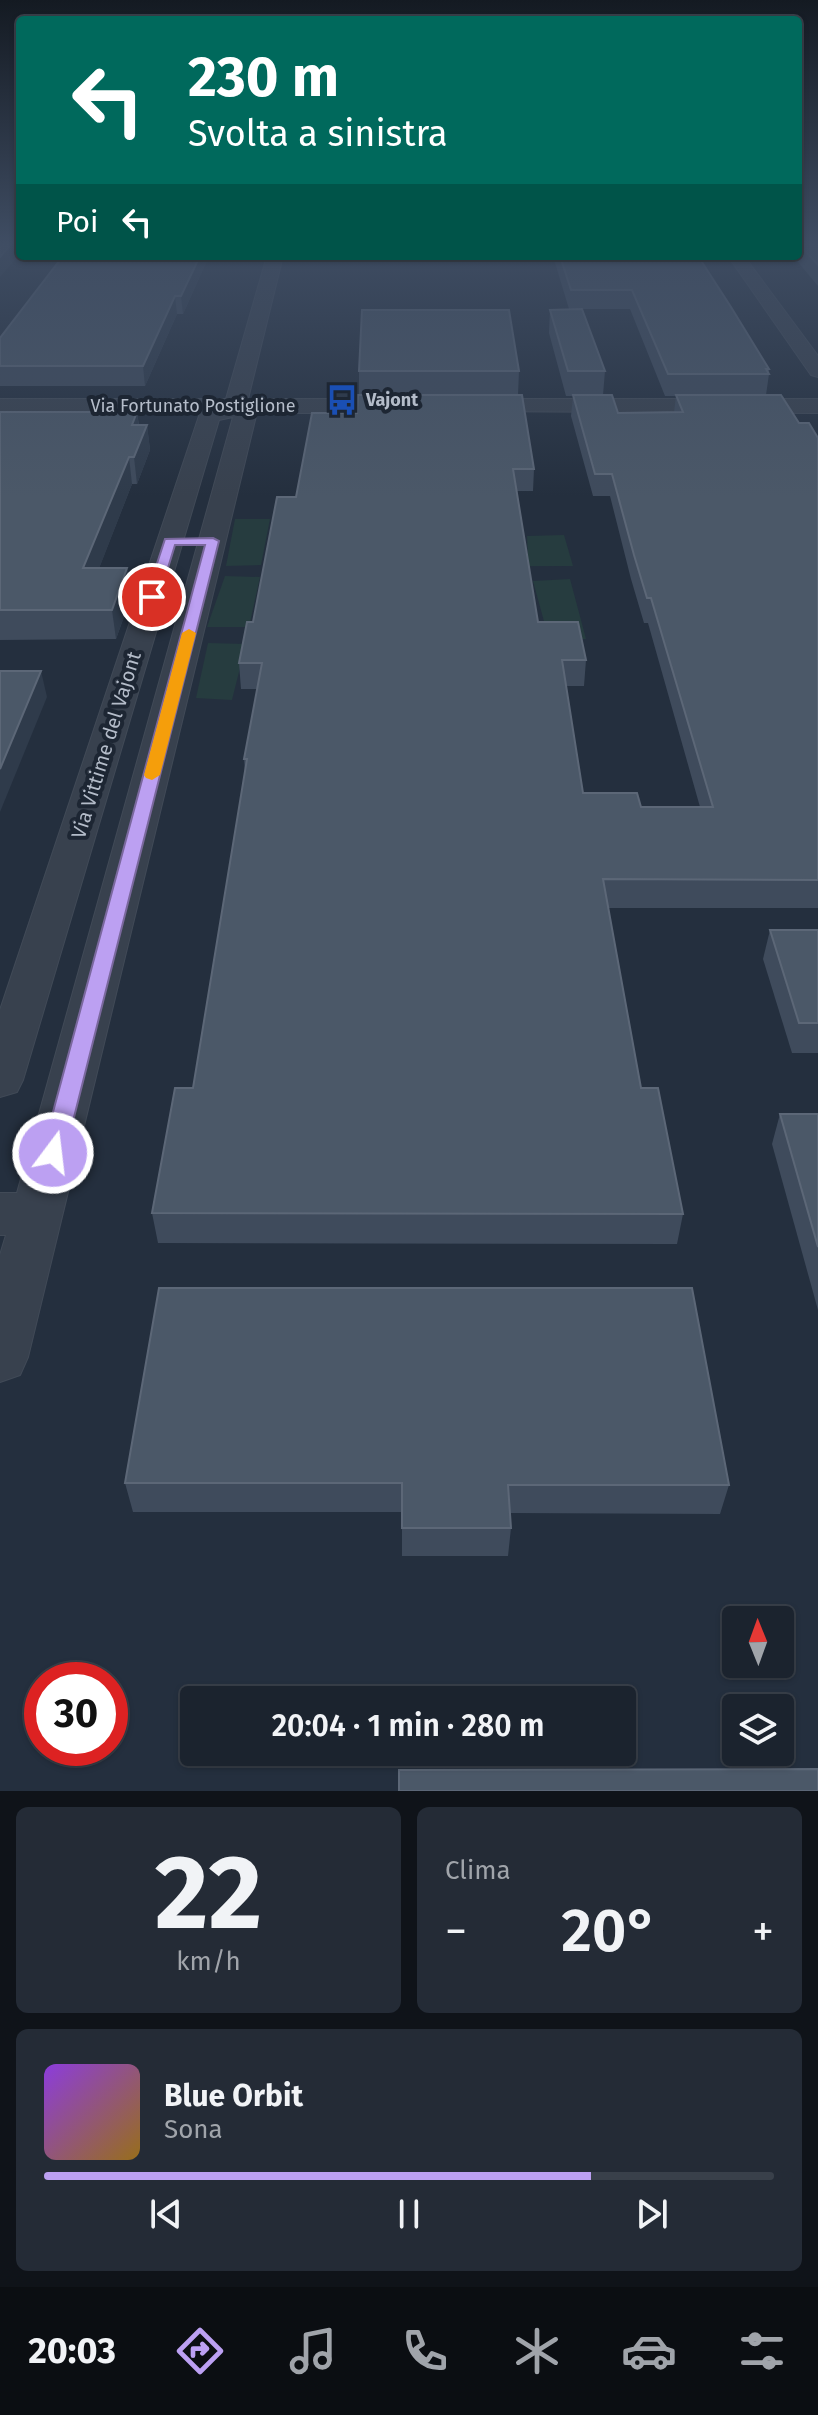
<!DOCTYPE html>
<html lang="it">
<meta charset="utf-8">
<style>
:root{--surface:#1b232e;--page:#242b36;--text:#f1f3f6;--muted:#a0a4aa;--line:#39404a;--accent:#bca0f2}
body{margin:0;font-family:"Fira Sans",sans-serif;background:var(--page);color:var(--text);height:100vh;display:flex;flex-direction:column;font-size:30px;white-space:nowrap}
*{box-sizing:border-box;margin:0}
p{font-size:26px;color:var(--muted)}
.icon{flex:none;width:44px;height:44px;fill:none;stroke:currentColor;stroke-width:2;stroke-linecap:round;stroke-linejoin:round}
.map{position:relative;height:1791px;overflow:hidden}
.drawer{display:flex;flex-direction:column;gap:16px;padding:16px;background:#0f1319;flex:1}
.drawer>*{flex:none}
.hud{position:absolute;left:16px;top:16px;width:786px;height:244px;border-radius:8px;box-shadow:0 2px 6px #0004,0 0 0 2px var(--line);background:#00695c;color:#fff;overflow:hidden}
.needle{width:52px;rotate:359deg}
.tools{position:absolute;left:722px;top:1606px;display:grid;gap:16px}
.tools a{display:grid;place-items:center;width:72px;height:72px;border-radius:8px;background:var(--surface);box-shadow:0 2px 6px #0004,0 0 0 2px var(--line);font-size:40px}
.speed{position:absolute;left:24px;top:1662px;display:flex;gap:16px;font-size:40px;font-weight:700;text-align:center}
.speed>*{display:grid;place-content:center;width:104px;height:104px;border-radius:50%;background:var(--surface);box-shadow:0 2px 6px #0004,0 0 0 2px var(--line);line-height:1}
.speed .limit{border:12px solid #d22;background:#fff;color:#111}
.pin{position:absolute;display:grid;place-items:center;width:68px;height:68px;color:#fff;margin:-34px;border:4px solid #fff;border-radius:50%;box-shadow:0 2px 8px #0007}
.me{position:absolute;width:88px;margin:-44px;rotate:15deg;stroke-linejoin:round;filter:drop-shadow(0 0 6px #0008)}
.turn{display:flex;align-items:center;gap:28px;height:168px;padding:0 40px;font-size:36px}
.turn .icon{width:104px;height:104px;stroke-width:2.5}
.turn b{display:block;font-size:56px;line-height:68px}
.then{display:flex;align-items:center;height:76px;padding:0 40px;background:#0003;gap:16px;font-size:30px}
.big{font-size:60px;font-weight:600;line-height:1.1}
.drawer .card{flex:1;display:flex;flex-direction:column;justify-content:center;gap:12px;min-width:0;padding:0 28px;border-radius:12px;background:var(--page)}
.drawer .dial{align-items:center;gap:0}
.dial b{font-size:104px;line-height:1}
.song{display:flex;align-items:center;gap:24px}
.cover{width:96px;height:96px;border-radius:12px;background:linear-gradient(135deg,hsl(270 70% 55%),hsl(40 70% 35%))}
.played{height:8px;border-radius:4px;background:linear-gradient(90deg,var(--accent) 75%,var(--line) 75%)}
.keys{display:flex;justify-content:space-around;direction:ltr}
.heat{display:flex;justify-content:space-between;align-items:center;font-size:44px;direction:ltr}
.drawer .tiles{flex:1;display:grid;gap:16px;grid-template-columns:1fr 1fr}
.card:last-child{grid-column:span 2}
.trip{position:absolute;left:180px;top:1686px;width:456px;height:80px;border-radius:8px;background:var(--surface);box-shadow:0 2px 6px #0004,0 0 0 2px var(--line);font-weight:600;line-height:80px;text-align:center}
.tab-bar{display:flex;height:128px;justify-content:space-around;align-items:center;background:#0b0e12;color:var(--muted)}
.tab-bar .icon{width:56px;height:56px}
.tab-bar .selected{color:var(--accent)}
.tab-bar b{font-size:36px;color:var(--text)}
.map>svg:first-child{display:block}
</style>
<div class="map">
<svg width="818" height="1791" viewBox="0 0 818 1791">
<rect width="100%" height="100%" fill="#242f3e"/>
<!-- green -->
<g fill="#263c3f">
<path d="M235 519H270L261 565 226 566Z"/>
<path d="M564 535 573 566 287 567 528 560 527 536Z"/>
<path d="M225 576 260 577 249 627H207Z"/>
<path d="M570 579 586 639 257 636 545 625 533 581Z"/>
<path d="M208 643 246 644 232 700 196 698Z"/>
</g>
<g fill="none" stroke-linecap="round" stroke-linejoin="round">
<defs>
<g id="minor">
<path d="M267 256H283L248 399H410L421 406 410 413H254L256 416 28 1357 20 1375 0 1382V1255L6 1235H0V1193H17L233 417 219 420 23 1080 17 1092 0 1097V1010L200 413H0V399H226Z"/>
<path d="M728 256H744L818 356V377L811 375Z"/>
<path d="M470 399H818V413L462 411 459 406Z"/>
</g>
</defs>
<!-- minor casing -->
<use href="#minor" stroke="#414a57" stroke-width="2"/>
<!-- minor -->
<use href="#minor" fill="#38414e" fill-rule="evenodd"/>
</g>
<!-- wall -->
<g fill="#3f4b5c">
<path d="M798 245H818V286L793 256H798Z"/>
<path d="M209 256 183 314H177L145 386H0V338Z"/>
<path d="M529 256H698L769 369V374L766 395 818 438V908H608L641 1088 683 1214 677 1244 158 1243 152 1213 193 1088 245 772 244 759 257 689H241L239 663 296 497 357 413 359 395V371H519L518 395 534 469 533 491H517L538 622 586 660 584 686H566L583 793 641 807H700L648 623H644L631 579 610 496H593L571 416 573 396H566L549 333 550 310 605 371 603 395 618 413 674 412 676 396H665L630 309H569L553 256Z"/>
<path d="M0 412H137L139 425H147L150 450 137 484H132L99 568H127L131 597 116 639 0 640Z"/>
<path d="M770 930H818V1053H792L763 959Z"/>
<path d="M780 1114H818V1310L772 1144Z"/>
<path d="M159 1288 729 1485 720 1514 510 1513 511 1528 508 1556H402V1512H133L125 1483Z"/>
</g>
<!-- shaded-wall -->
<g fill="#2f3b4b">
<path d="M10 245H20V254L0 277V257Z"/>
<path d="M200 256H209L183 314 181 296Z"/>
<path d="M175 296 177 314 145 386 143 366Z"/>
<path d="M137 412 140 437 132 425Z"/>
<path d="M147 425 150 450 137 484 134 457Z"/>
<path d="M129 457 132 484 88 597 83 568Z"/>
<path d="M127 568 131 597 116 639 112 610Z"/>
<path d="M41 671 47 697 0 812V769Z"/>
</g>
<!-- building -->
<g fill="#4b5868" stroke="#5c6777" stroke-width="2">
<path d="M0 245H10L0 257Z"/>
<path d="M800 245H818V265Z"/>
<path d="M63 256H200L181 296H175L143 366H0V338Z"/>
<path d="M560 256H698L731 307 769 369H766L769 374H668L632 290H571Z"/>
<path d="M582 309 605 371H568L550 310Z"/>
<path d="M362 310H509L519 371H359Z"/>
<path d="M358 395H522L534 469H513L538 622H578L586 660H562L583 793H637L641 807H713L651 598H647L634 555 612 474H595L573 395H612L618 413 683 412 676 395H781L799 423H809L818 438V880L603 879 641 1088H658L683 1214 152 1213 175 1088H193L247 759H244L262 663H239L247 622H253L277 497H296L312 413H357Z"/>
<path d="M0 412H137L132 425H147L134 457H129L83 568H127L112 610H0Z"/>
<path d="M0 671H41L0 769Z"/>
<path d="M770 930H818V1023H799Z"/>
<path d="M780 1114H818V1247Z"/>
<path d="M159 1288H692L729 1485H508L511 1528H402V1483H125Z"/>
<path d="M818 1769V1791H399V1770Z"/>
</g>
<!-- sky -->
<linearGradient id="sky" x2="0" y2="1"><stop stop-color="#141a22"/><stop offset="0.49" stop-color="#3f4d63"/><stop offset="1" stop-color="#3f4d63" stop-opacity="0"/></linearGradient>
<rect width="818" height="496" fill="url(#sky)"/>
<!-- route -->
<path fill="#bca0f2" stroke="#7a689d" stroke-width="2" d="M213 538 219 541 65 1153 61 1159 53 1161 45 1159 42 1153 205 545H175L159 597 152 601 146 597 165 539Z"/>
<!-- slow -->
<path fill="#f59e0b" d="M189 629 196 633 160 775 152 780 146 778 144 775 182 633Z"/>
<!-- icons -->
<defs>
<symbol id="bus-bare" viewBox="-9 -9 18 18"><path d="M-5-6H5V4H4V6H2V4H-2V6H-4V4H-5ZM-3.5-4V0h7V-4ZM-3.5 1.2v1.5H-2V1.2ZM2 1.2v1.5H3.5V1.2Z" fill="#1a4fb4" stroke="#1d2633" stroke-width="2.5" paint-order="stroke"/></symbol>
</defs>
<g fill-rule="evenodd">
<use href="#bus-bare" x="320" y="378" width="44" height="44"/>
</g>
<g text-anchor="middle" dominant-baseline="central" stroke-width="8" stroke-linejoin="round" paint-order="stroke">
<!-- far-poi labels -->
<g font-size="18" font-weight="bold" fill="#b4bcc9" stroke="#1d2633" text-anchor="start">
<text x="366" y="400">Vajont</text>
</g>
<!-- far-street labels -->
<g font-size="18" fill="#b4bcc9" stroke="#1d2633">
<text x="193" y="406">Via Fortunato Postiglione</text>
</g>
<!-- street labels -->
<g font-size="20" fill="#b4bcc9" stroke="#1d2633">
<text transform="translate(106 745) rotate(-73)">Via Vittime del Vajont</text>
</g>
</g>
</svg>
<div class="tools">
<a><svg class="needle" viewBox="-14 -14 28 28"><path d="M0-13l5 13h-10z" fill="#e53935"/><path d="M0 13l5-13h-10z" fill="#a0a4aa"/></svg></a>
<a><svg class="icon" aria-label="layers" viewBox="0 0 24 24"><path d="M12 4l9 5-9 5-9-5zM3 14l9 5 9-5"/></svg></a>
</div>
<div class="speed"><div class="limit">30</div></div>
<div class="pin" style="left:152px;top:597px;background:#d93025"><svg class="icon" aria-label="arrive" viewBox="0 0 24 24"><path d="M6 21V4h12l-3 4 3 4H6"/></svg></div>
<svg class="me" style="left:53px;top:1153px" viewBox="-20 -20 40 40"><circle r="17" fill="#bca0f2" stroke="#fff" stroke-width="3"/><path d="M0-11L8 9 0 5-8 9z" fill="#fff"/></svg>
<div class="trip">20:04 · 1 min · 280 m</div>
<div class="hud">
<div class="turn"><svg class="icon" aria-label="left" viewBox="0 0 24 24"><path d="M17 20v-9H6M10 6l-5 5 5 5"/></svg><div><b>230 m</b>Svolta a sinistra</div></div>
<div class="then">Poi<svg class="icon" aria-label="left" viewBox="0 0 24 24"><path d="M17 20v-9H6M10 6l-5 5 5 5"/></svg></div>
</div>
</div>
<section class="drawer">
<div class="tiles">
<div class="card dial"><b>22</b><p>km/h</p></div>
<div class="card"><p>Clima</p>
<div class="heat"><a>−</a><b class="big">20°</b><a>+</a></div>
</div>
<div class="card">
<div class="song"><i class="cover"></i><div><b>Blue Orbit</b><p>Sona</p></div></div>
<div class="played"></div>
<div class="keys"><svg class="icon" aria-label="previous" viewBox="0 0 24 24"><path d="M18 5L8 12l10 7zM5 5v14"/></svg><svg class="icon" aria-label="pause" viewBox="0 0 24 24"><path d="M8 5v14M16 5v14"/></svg><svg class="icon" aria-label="next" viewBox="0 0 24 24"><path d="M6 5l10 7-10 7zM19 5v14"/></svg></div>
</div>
</div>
</section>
<nav class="tab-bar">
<b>20:03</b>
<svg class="icon selected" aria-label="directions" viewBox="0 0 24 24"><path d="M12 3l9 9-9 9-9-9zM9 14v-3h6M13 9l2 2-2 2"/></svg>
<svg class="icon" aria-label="music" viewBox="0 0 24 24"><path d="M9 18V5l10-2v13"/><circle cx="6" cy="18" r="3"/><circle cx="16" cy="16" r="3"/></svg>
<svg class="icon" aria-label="phone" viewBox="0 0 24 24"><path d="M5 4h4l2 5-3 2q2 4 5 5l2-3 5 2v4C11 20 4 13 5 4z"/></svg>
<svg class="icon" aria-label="climate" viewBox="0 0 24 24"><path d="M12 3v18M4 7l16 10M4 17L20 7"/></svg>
<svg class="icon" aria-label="car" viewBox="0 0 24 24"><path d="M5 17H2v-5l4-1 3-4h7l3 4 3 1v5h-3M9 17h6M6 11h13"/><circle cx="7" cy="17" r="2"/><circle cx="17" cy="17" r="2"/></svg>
<svg class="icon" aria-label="filters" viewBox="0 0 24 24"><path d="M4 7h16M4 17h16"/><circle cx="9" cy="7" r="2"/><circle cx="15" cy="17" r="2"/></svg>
</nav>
